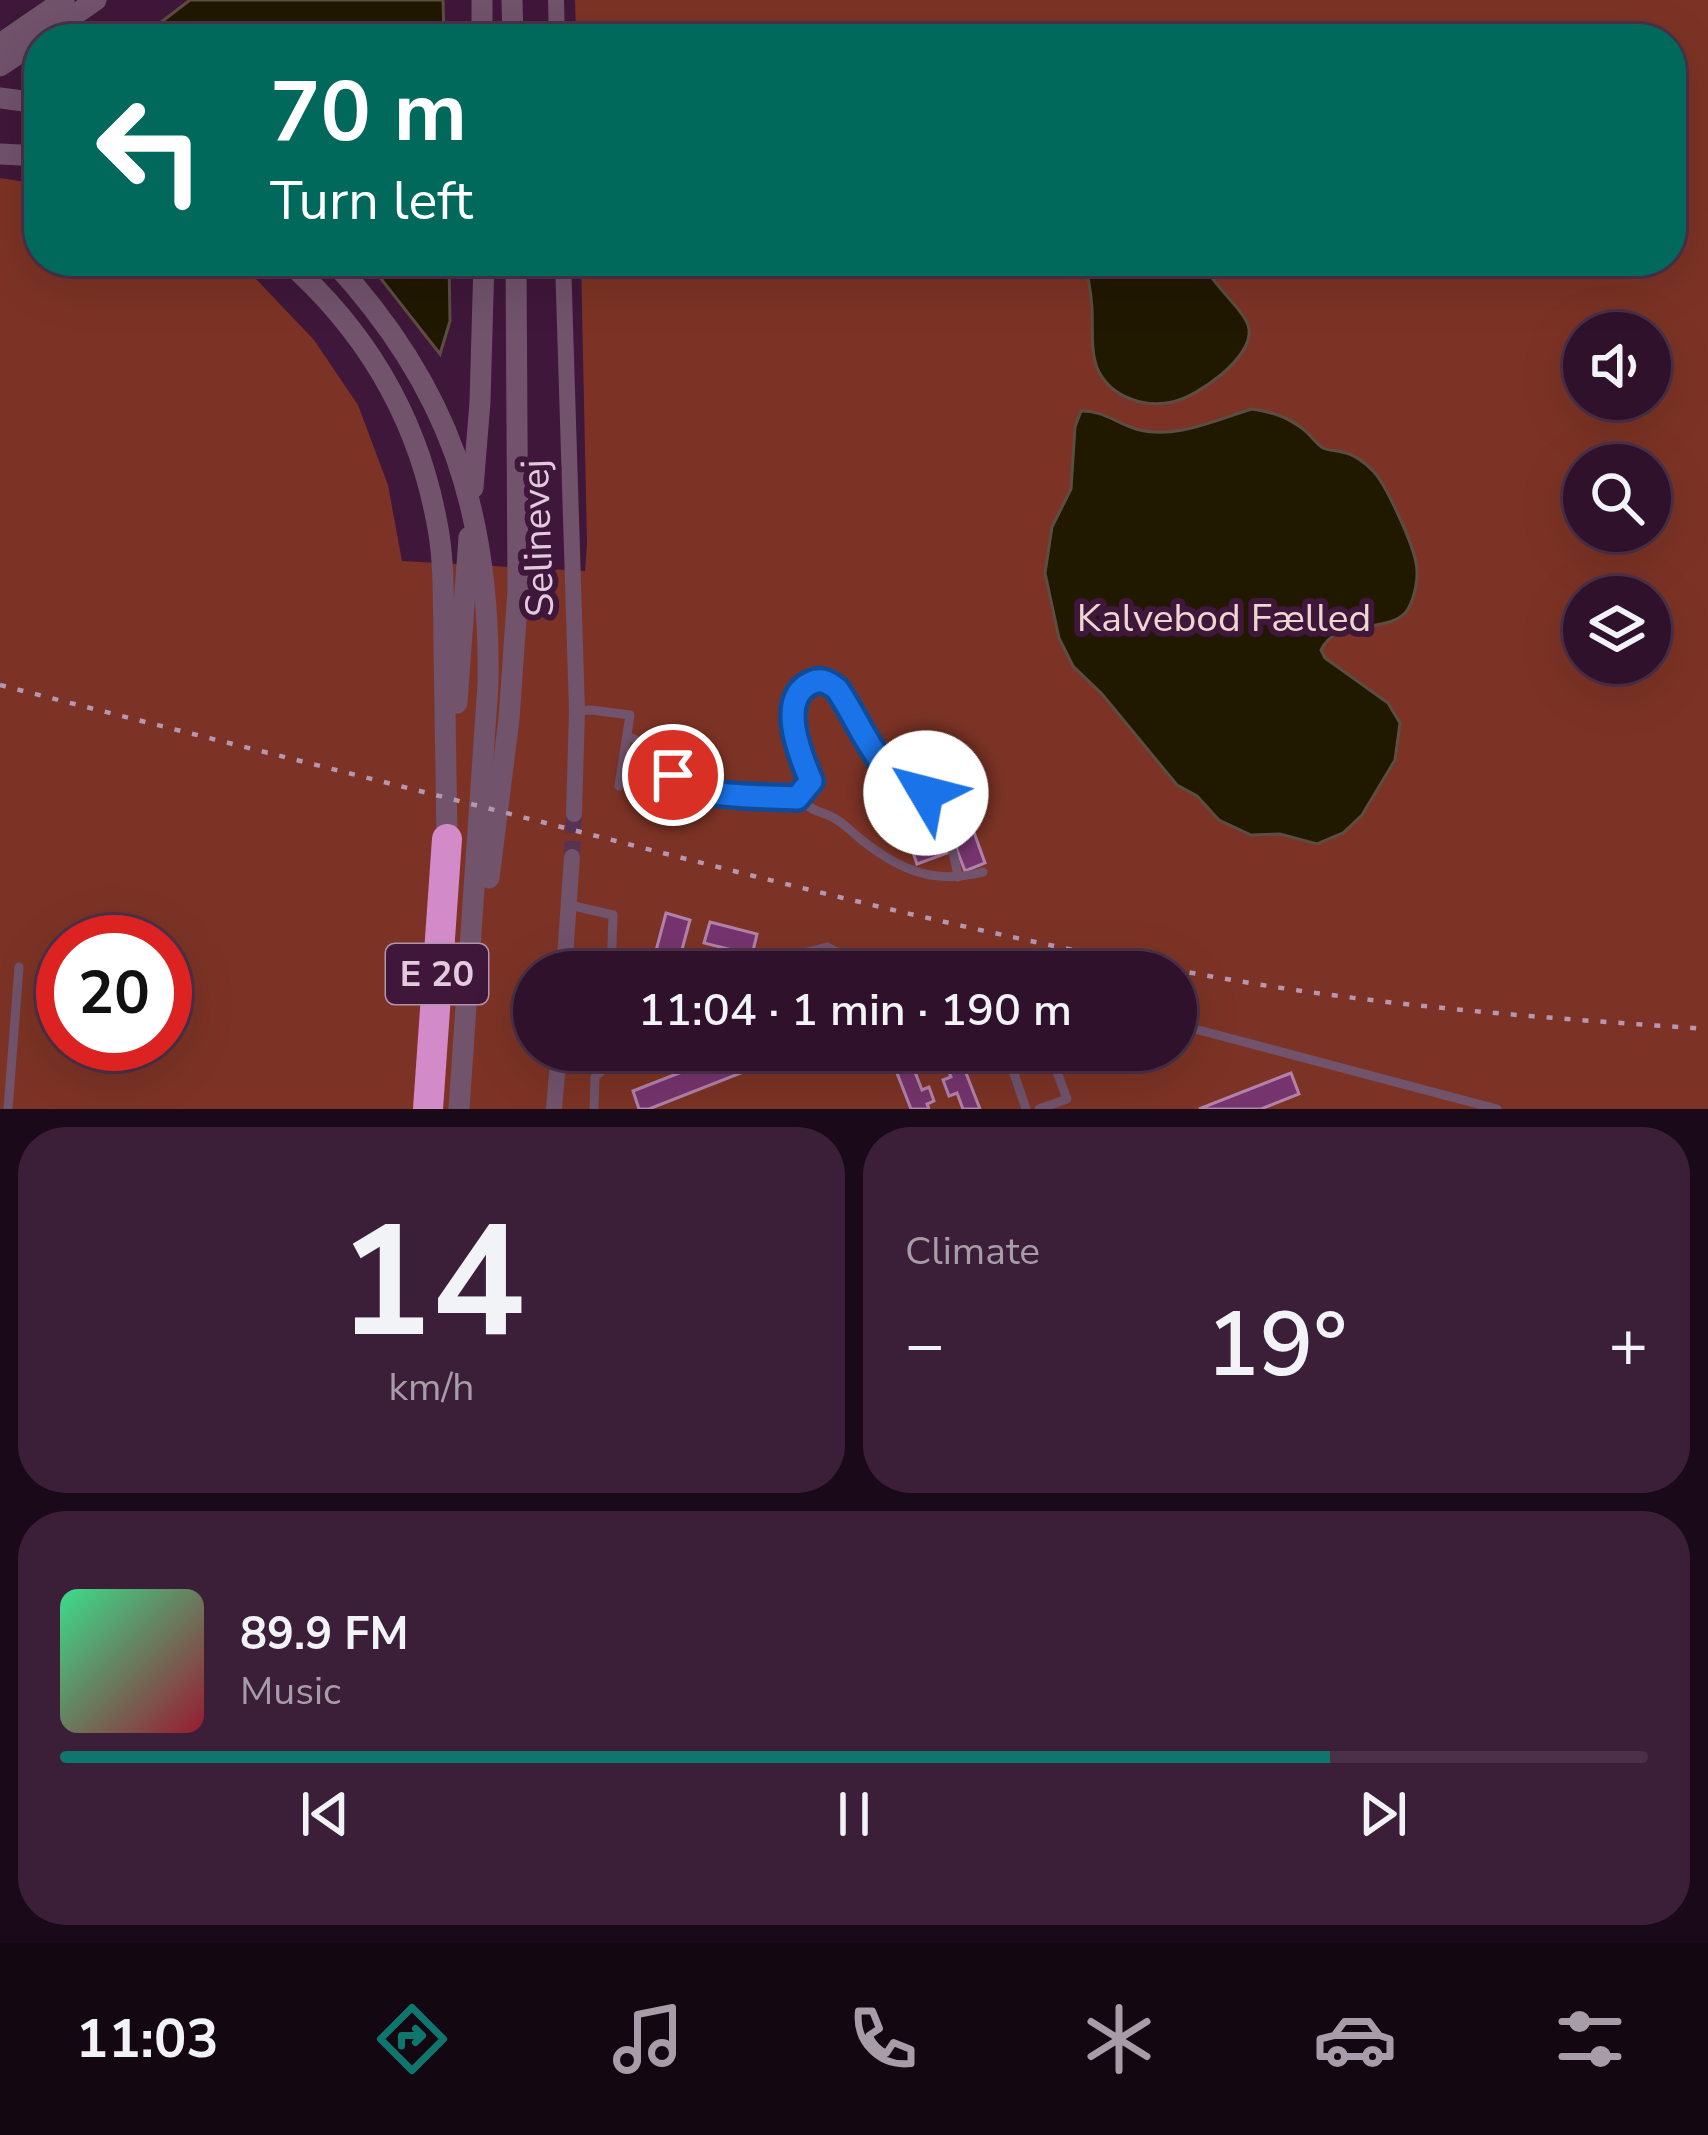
<!DOCTYPE html>
<meta charset="utf-8">
<style>
:root{--surface:#2f112c;--page:#3b1f38;--text:#f1f3f6;--muted:#a79da9;--line:#4a3148;--accent:#0f766e}
body{margin:0;font-family:"Nunito Sans",sans-serif;background:var(--page);color:var(--text);height:100vh;display:flex;flex-direction:column;font-size:45px;white-space:nowrap}
*{box-sizing:border-box;margin:0}
p{font-size:39px;color:var(--muted)}
.icon{flex:none;width:66px;height:66px;fill:none;stroke:currentColor;stroke-width:2;stroke-linecap:round;stroke-linejoin:round}
.map{position:relative;height:1109px;overflow:hidden}
.drawer{display:flex;flex-direction:column;gap:18px;padding:18px;background:#1a0918;flex:1}
.drawer>*{flex:none}
.hud{position:absolute;left:24px;top:24px;width:1662px;height:252px;border-radius:48px;box-shadow:0 12px 48px #0002,0 0 0 3px var(--line);background:#00695c;color:#fff;overflow:hidden}
.tools{position:absolute;left:1563px;top:312px;display:grid;gap:24px}
.tools a{display:grid;place-items:center;width:108px;height:108px;border-radius:50%;background:var(--surface);box-shadow:0 12px 48px #0002,0 0 0 3px var(--line);font-size:60px}
.speed{position:absolute;left:36px;top:915px;display:flex;gap:24px;font-size:60px;font-weight:700;text-align:center}
.speed>*{display:grid;place-content:center;width:156px;height:156px;border-radius:50%;background:var(--surface);box-shadow:0 12px 48px #0002,0 0 0 3px var(--line);line-height:1}
.speed .limit{border:18px solid #d22;background:#fff;color:#111}
.pin{position:absolute;display:grid;place-items:center;width:102px;height:102px;color:#fff;margin:-51px;border:6px solid #fff;border-radius:50%;box-shadow:0 3px 12px #0007}
.me{position:absolute;width:132px;margin:-66px;rotate:307deg;stroke-linejoin:round;filter:drop-shadow(0 0 9px #0008)}
.turn{display:flex;align-items:center;gap:42px;height:252px;padding:0 48px;font-size:54px}
.turn .icon{width:156px;height:156px;stroke-width:2.5}
.turn b{display:block;font-size:84px;line-height:102px}
.big{font-size:90px;font-weight:600;line-height:1.1}
.drawer .card{flex:1;display:flex;flex-direction:column;justify-content:center;gap:18px;min-width:0;padding:0 42px;border-radius:48px;background:var(--page)}
.drawer .dial{align-items:center;gap:0}
.dial b{font-size:156px;line-height:1}
.song{display:flex;align-items:center;gap:36px}
.cover{width:144px;height:144px;border-radius:18px;background:linear-gradient(135deg,hsl(150 70% 55%),hsl(350 70% 35%))}
.played{height:12px;border-radius:6px;background:linear-gradient(90deg,var(--accent) 80%,var(--line) 80%)}
.keys{display:flex;justify-content:space-around;direction:ltr}
.heat{display:flex;justify-content:space-between;align-items:center;font-size:66px;direction:ltr}
.drawer .tiles{flex:1;display:grid;gap:18px;grid-template-columns:1fr 1fr}
.card:last-child{grid-column:span 2}
.trip{position:absolute;left:513px;top:951px;width:684px;height:120px;border-radius:60px;background:var(--surface);box-shadow:0 12px 48px #0002,0 0 0 3px var(--line);font-weight:600;line-height:120px;text-align:center}
.dock{display:flex;height:192px;justify-content:space-around;align-items:center;background:#130712;color:var(--muted)}
.dock .icon{width:84px;height:84px}
.dock .on{color:var(--accent)}
.dock b{font-size:54px;color:var(--text)}
.map>svg:first-child{display:block}
</style>
<div class="map">
<svg width="1708" height="1109" viewBox="0 0 1708 1109">
<rect width="100%" height="100%" fill="#3f173a"/>
<!-- green -->
<path fill="#7c3325" fill-rule="evenodd" d="M575 0H1708V1109H0V178L39 184V261H230L257 280 314 340 358 405 388 485 402 561 585 571 587 544 581 261H1671V39H576ZM1584 333H1650V399H1584ZM1584 465H1650V531H1584ZM1584 597H1650V663H1584ZM63 942H165V1044H63ZM534 972H1176V1050H534Z"/>
<!-- water -->
<g fill="#211800" stroke="#5c4d43" stroke-width="3">
<path d="M190 0H443L444 39H139Z"/>
<path d="M367 261H449L450 321 440 354Z"/>
<path d="M1085 261H1201C1211 284 1247 312 1249 329 1253 358 1197 397 1172 402 1145 408 1113 398 1099 372 1090 355 1093 328 1092 308 1091 292 1088 276 1085 261Z"/>
<path d="M1252 409C1272 412 1286 416 1303 429 1310 434 1316 444 1323 448 1329 451 1336 450 1342 452 1353 454 1365 462 1373 471 1386 484 1413 544 1416 563 1419 576 1415 597 1408 609 1393 635 1336 617 1321 650L1325 658 1388 703 1400 723 1395 760 1362 815 1343 833 1317 844 1280 834 1251 835 1219 820 1197 796 1177 785 1102 694 1073 666 1059 638 1045 573 1052 527 1071 489 1075 427 1081 411C1102 410 1116 423 1136 429 1175 440 1215 420 1252 409Z"/>
</g>
<!-- building -->
<g fill="#76346e" stroke="#b282aa" stroke-width="3">
<path d="M931 742 944 781 954 777 985 863 965 871 942 811 945 809 926 762 916 766 910 750Z"/>
<path d="M913 789 923 819 929 817 933 829 938 828 950 852 917 864 893 796Z"/>
<path d="M666 913 690 920 677 968 653 962Z"/>
<path d="M710 922 757 934 752 955 704 943Z"/>
<path d="M738 1050 797 1051 649 1109H639L633 1091Z"/>
<path d="M888 1050H906L908 1053 915 1051 920 1064 913 1067 922 1090 929 1087 934 1101 927 1104 929 1109H911Z"/>
<path d="M931 1050H957L980 1109H963L957 1093 949 1096 943 1080 951 1077 943 1058 936 1060Z"/>
<path d="M1291 1073 1299 1094 1261 1109H1199Z"/>
</g>
<g fill="none" stroke-linecap="round" stroke-linejoin="round">
<!-- minor-tunnel -->
<path stroke="#583253" stroke-width="16" stroke-dasharray="16 8" stroke-linecap="butt" d="M572 857 574 814"/>
<!-- service -->
<g stroke="#71536c" stroke-width="9">
<path d="M577 711 591 710 630 715 619 786"/>
<path d="M628 737C661 745 663 776 692 787 724 799 761 789 794 797 802 800 809 808 817 811 842 819 844 826 863 841 900 870 935 885 983 872"/>
<path d="M797 798 811 780C800 752 771 679 827 682 852 702 861 733 879 759 892 776 902 773 917 784 939 799 954 851 958 877"/>
<path d="M569 905 613 915 611 972"/>
<path d="M732 972 827 947 850 959 863 972"/>
<path d="M888 972 897 969 920 970 921 972"/>
<path d="M1176 1024 1497 1109"/>
<path d="M639 1050 666 1057 684 1050"/>
<path d="M1006 1050 1026 1109"/>
<path d="M8 1109 19 967"/>
<path d="M594 1109 595 1077 618 1055 628 1050"/>
<path d="M1039 1109 1067 1099 1049 1050"/>
</g>
<!-- minor -->
<g stroke="#71536c" stroke-width="16">
<path d="M556 0 557 39"/>
<path d="M563 261 577 711 574 814"/>
<path d="M564 972 572 857"/>
<path d="M554 1109 559 1050"/>
</g>
<!-- tertiary -->
<g stroke="#71536c" stroke-width="21">
<path d="M482 0V39"/>
<path d="M512 0 513 39"/>
<path d="M40 39 96 0"/>
<path d="M0 44 64 0"/>
<path d="M0 66 39 40"/>
<path d="M0 98 39 103"/>
<path d="M0 154 39 156"/>
<path d="M287 261C365 330 416 415 436 518 445 559 443 603 444 646 445 710 446 774 447 839"/>
<path d="M333 261C450 387 491 513 488 684L459 1109"/>
<path d="M473 488 480 402 484 261"/>
<path d="M457 703 469 537"/>
<path d="M489 878 509 719 518 590 516 261"/>
</g>
<!-- motorway -->
<path stroke="#d38ac8" stroke-width="30" d="M428 1109 447 839"/>
<!-- rail -->
<path stroke="#b597b0" stroke-width="4.5" stroke-dasharray="6 12" stroke-linecap="butt" d="M0 685C191 734 382 781 573 830 799 888 1025 946 1256 984 1406 1008 1557 1019 1708 1029"/>
</g>
<g fill="none" stroke-linecap="round" stroke-linejoin="round">
<defs>
<path id="route" d="M673 775C705 801 757 795 797 798L811 781C801 757 776 699 811 683 821 678 828 682 837 689 854 713 865 743 885 766 897 779 914 779 926 793"/>
</defs>
<!-- route casing -->
<use href="#route" stroke="#114b97" stroke-width="30"/>
<!-- route -->
<use href="#route" stroke="#1a73e8" stroke-width="21"/>
</g>
<g text-anchor="middle" dominant-baseline="central" stroke-width="12" stroke-linejoin="round" paint-order="stroke">
<!-- shield labels -->
<rect fill="#3f173a" stroke="#b294ae" stroke-width="3" x="386" y="944" width="102" height="60" rx="9"/>
<g font-size="36" font-weight="bold" fill="#e4cadf">
<text x="437" y="974">E 20</text>
</g>
<!-- street labels -->
<g font-size="39" fill="#e4cadf" stroke="#3f173a">
<text transform="translate(538 538) rotate(-92)">Selinevej</text>
</g>
<!-- park labels -->
<g font-size="39" fill="#f0d6d0" stroke="#3f173a">
<text x="1224" y="618">Kalvebod Fælled</text>
</g>
</g>
</svg>
<div class="tools">
<a><svg class="icon" aria-label="sound" viewBox="0 0 24 24"><path d="M4 9h4l5-4v14l-5-4H4zM17 9q2 3 0 6"/></svg></a>
<a><svg class="icon" aria-label="search" viewBox="0 0 24 24"><circle cx="10" cy="10" r="6"/><path d="M15 15l6 6"/></svg></a>
<a><svg class="icon" aria-label="layers" viewBox="0 0 24 24"><path d="M12 4l9 5-9 5-9-5zM3 14l9 5 9-5"/></svg></a>
</div>
<div class="speed"><div class="limit">20</div></div>
<div class="pin" style="left:673px;top:775px;background:#d93025"><svg class="icon" aria-label="arrive" viewBox="0 0 24 24"><path d="M6 21V4h12l-3 4 3 4H6"/></svg></div>
<svg class="me" style="left:926px;top:793px" viewBox="-20 -20 40 40"><circle r="19" fill="#fff"/><path d="M0-13L10 11 0 6-10 11z" fill="#1a73e8"/></svg>
<div class="trip">11:04 · 1 min · 190 m</div>
<div class="hud">
<div class="turn"><svg class="icon" aria-label="left" viewBox="0 0 24 24"><path d="M17 20v-9H6M10 6l-5 5 5 5"/></svg><div><b>70 m</b>Turn left</div></div>
</div>
</div>
<section class="drawer">
<div class="tiles">
<div class="card dial"><b>14</b><p>km/h</p></div>
<div class="card"><p>Climate</p>
<div class="heat"><a>−</a><b class="big">19°</b><a>+</a></div>
</div>
<div class="card">
<div class="song"><i class="cover"></i><div><b>89.9 FM</b><p>Music</p></div></div>
<div class="played"></div>
<div class="keys"><svg class="icon" aria-label="previous" viewBox="0 0 24 24"><path d="M18 5L8 12l10 7zM5 5v14"/></svg><svg class="icon" aria-label="pause" viewBox="0 0 24 24"><path d="M8 5v14M16 5v14"/></svg><svg class="icon" aria-label="next" viewBox="0 0 24 24"><path d="M6 5l10 7-10 7zM19 5v14"/></svg></div>
</div>
</div>
</section>
<nav class="dock">
<b>11:03</b>
<svg class="icon on" aria-label="directions" viewBox="0 0 24 24"><path d="M12 3l9 9-9 9-9-9zM9 14v-3h6M13 9l2 2-2 2"/></svg>
<svg class="icon" aria-label="music" viewBox="0 0 24 24"><path d="M9 18V5l10-2v13"/><circle cx="6" cy="18" r="3"/><circle cx="16" cy="16" r="3"/></svg>
<svg class="icon" aria-label="phone" viewBox="0 0 24 24"><path d="M5 4h4l2 5-3 2q2 4 5 5l2-3 5 2v4C11 20 4 13 5 4z"/></svg>
<svg class="icon" aria-label="climate" viewBox="0 0 24 24"><path d="M12 3v18M4 7l16 10M4 17L20 7"/></svg>
<svg class="icon" aria-label="car" viewBox="0 0 24 24"><path d="M5 17H2v-5l4-1 3-4h7l3 4 3 1v5h-3M9 17h6M6 11h13"/><circle cx="7" cy="17" r="2"/><circle cx="17" cy="17" r="2"/></svg>
<svg class="icon" aria-label="filters" viewBox="0 0 24 24"><path d="M4 7h16M4 17h16"/><circle cx="9" cy="7" r="2"/><circle cx="15" cy="17" r="2"/></svg>
</nav>
